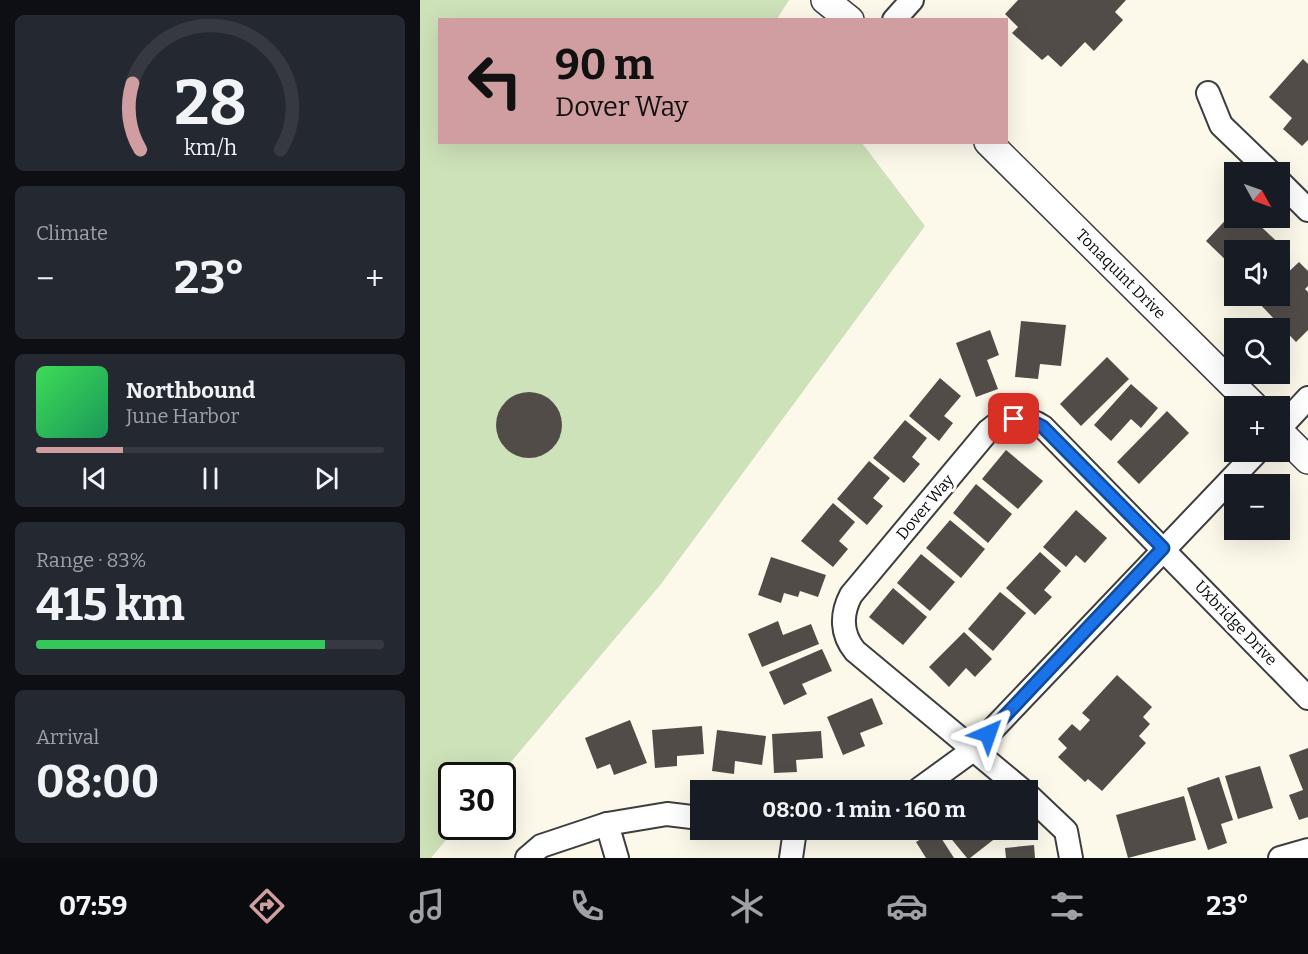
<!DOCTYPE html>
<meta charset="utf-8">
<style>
:root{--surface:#171b24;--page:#242831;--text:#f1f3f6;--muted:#9ea1a6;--line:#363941;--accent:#d09ea1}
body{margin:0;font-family:Bitter,serif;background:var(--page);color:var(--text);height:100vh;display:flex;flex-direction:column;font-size:22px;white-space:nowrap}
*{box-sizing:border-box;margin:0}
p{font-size:20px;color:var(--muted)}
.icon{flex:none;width:33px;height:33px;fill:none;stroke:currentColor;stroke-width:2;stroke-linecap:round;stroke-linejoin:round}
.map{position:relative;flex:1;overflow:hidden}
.panel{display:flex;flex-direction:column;gap:15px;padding:15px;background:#0d0f14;width:420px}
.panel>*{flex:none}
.hud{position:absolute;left:18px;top:18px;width:570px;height:126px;border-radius:0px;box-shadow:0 6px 24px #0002;background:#d09ea1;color:#111;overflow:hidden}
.needle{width:39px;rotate:130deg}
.fabs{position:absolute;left:804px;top:162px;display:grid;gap:12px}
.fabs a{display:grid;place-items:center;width:66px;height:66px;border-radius:0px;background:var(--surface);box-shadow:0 6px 24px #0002;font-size:30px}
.speed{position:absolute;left:18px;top:762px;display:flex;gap:12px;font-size:30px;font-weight:700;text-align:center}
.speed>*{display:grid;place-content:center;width:78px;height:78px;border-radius:50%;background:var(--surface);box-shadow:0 6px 24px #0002;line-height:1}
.speed .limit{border:3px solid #111;border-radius:9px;background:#fff;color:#111}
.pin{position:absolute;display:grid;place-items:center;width:51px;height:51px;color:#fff;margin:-26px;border-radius:12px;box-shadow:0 3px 9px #0006}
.me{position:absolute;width:66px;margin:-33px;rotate:43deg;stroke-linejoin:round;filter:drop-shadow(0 0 4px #0008)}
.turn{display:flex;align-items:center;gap:21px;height:126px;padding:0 18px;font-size:27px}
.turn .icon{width:78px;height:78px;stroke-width:2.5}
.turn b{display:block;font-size:42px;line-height:51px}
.big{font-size:45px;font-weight:700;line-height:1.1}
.panel .card{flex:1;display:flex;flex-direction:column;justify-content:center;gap:9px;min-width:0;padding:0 21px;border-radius:9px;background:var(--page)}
.panel .dial{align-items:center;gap:0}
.dial svg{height:156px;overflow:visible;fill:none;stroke:var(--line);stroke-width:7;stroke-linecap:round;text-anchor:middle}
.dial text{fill:var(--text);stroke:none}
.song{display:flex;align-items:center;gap:18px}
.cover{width:72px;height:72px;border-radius:9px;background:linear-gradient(135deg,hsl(130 70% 55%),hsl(150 70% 35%))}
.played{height:6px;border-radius:3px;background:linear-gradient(90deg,var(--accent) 25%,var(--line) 25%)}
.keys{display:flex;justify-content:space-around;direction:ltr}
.heat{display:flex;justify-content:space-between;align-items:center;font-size:33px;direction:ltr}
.charge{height:9px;border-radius:4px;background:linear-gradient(90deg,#34c759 83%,var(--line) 0)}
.trip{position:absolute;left:270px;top:780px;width:348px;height:60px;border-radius:0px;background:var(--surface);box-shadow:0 6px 24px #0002;font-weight:700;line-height:60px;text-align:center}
.tabs{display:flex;height:96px;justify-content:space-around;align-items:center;background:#090b0e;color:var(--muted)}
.tabs .icon{width:42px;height:42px}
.tabs .selected{color:var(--accent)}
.tabs b{font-size:27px;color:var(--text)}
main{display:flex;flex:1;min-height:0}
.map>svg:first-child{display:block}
</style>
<main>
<section class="panel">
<div class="card dial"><svg viewBox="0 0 100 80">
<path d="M14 69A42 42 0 1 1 86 69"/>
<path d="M14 69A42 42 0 0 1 10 35" stroke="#d09ea1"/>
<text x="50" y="56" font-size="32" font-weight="700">28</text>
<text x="50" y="72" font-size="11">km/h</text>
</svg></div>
<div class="card"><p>Climate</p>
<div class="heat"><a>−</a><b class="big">23°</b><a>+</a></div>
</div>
<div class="card">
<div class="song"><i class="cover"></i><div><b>Northbound</b><p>June Harbor</p></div></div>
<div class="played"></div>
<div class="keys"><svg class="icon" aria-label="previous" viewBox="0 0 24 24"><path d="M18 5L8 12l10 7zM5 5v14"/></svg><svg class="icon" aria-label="pause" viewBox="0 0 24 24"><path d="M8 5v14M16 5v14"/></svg><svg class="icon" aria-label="next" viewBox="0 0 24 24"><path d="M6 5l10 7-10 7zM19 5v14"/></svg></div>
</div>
<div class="card"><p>Range · 83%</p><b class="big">415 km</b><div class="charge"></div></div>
<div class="card"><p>Arrival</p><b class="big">08:00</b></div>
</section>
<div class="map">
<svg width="888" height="858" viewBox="0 0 888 858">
<rect width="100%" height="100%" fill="#fcf9eb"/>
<!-- green -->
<path fill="#cee2b9" d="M0 0H369L357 19 20 20V142L442 143 505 226 241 584 80 775 32 776V826L37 827 11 858H0Z"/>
<!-- building -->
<g fill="#524c49">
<path d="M598 0H706L695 12 703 20 674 51 665 42 641 67 628 55 622 60 592 33 598 27 585 14Z"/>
<path d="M883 59 888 64V140L882 146 863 129 872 118 849 97Z"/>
<path d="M814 211V218H832L870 254 860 265V250H814V268L786 241Z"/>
<path d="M879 262 888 271V286L885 289 888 292V330L876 342 837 301 843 296H860V280Z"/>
<path d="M601 321 646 325 641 366 620 364 618 379 595 377Z"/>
<path d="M570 330 579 355 567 360 578 389 556 397 536 343Z"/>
<path d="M687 357 709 379 661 426 640 404Z"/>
<path d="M520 378 541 396 524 416 533 423 519 441 489 416Z"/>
<path d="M711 384 738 408 721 428 711 419 691 441 674 425Z"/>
<circle cx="109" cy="425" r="33"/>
<path d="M747 411 769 433 719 484 697 462Z"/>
<path d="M485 420 507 438 492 457 500 464 484 483 453 458Z"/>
<path d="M586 450 623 481 598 509 562 479Z"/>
<path d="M449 461 470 478 453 498 463 506 447 525 417 499Z"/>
<path d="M556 484 592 514 568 543 533 513Z"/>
<path d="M413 503 435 522 419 541 428 549 413 567 381 541Z"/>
<path d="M656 510 687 538 665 563 656 555 646 567 623 547Z"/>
<path d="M530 520 565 549 541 578 506 548Z"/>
<path d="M620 552 641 571 624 590 632 597 615 615 586 588Z"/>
<path d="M501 554 535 582 510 611 477 583Z"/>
<path d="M351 557 406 575 398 597 380 591 378 597 364 593 361 603 338 595Z"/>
<path d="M473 588 507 617 483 645 449 617Z"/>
<path d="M580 592 606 613 573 651 548 629Z"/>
<path d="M358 621 363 635 391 624 399 644 342 667 328 634Z"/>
<path d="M544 632 572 659 555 677 546 668 529 687 509 667Z"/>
<path d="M402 649 412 671 382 684 387 694 364 705 349 672Z"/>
<path d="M697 675 732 707 723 717 730 724 719 736 726 743 682 791 668 779 665 782 638 757 647 748 638 739 652 724 660 731 670 720 662 713Z"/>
<path d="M452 698 463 724 440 733 445 746 423 755 407 717Z"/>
<path d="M210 720 227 763 194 775 190 764 177 769 165 738Z"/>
<path d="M282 726 284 754 257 756V766L235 768 232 730Z"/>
<path d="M297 730 346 736 342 765 315 761 314 774 292 771Z"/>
<path d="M401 731 403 758 376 760 377 772 354 773 352 734Z"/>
<path d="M888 748V817L879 820 869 795 883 790 869 755Z"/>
<path d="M840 766 853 808 818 819 805 776Z"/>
<path d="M799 777 813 820 801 824 807 843 788 850 767 788Z"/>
<path d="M764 796 776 840 708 858 696 815Z"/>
<path d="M516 830 534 858H506L496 842Z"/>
<path d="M524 830H586L550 858H547Z"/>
<path d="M614 845 615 858H586L585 848Z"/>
</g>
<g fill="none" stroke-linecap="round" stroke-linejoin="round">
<defs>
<g id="minor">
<path d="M474 20 492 0"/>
<path d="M788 93 801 125 850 172"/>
<path d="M860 182 888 210"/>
<path d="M860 428 888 398"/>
<path d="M498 790 553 750 837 452"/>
<path d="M602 790 435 651C421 634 421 614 431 595L568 431C584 416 605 415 623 427L888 698"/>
<path d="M608 795 646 831 651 858"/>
<path d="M187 824 197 858"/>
<path d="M107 858 121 846 187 824 247 814 280 818"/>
<path d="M371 858 375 830"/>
<path d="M860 858 888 850"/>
</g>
<g id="tertiary">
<path d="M405 0 430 20"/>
<path d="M568 142 834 406"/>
<path d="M860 432 888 460"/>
</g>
</defs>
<!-- minor casing -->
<use href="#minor" stroke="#3e3e3e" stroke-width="26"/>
<!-- tertiary casing -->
<use href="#tertiary" stroke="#3e3e3e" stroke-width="30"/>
<!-- minor -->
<use href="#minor" stroke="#fff" stroke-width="22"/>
<!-- tertiary -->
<use href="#tertiary" stroke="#fff" stroke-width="27"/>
</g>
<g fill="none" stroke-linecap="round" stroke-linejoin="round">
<defs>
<path id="route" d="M568 734 743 548 623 427 609 420 594 419"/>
</defs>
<!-- route casing -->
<use href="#route" stroke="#114b97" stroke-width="15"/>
<!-- route -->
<use href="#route" stroke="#1a73e8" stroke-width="10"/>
</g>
<g text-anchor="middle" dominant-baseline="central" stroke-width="6" stroke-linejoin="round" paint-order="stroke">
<!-- street labels -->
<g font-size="16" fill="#0b0b0b" stroke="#fff">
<text transform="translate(701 274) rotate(45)">Tonaquint Drive</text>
<text transform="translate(505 507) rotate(-50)">Dover Way</text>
<text transform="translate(816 623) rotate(46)">Uxbridge Drive</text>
</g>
</g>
</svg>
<div class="fabs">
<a><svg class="needle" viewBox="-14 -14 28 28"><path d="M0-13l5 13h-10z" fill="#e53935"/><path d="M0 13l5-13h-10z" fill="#9ea1a6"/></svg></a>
<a><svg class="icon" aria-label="sound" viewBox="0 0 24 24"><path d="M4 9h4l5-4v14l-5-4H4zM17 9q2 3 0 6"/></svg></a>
<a><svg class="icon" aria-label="search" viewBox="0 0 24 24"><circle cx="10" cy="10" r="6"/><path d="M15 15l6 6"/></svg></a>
<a>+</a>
<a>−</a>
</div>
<div class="speed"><div class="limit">30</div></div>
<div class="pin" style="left:594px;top:419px;background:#d93025"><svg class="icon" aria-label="arrive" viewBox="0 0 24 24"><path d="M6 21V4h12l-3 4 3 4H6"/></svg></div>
<svg class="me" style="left:568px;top:734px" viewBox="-20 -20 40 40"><path d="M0-17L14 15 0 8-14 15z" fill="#1a73e8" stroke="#fff" stroke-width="4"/></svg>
<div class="trip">08:00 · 1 min · 160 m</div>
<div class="hud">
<div class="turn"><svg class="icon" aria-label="left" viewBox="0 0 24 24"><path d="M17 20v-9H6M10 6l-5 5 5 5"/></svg><div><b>90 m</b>Dover Way</div></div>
</div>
</div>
</main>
<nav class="tabs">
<b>07:59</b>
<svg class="icon selected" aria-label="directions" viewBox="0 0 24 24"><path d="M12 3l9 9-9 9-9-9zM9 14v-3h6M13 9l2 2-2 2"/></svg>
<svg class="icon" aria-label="music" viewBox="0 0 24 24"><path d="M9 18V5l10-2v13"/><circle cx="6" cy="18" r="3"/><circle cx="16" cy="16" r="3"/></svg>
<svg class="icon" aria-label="phone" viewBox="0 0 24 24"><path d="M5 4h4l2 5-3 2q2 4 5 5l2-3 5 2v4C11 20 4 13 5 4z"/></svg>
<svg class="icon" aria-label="climate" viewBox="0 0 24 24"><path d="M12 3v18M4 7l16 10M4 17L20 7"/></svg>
<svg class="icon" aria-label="car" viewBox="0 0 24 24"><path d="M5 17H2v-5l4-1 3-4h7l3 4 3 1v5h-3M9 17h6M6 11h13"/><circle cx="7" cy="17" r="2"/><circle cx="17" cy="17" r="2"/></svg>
<svg class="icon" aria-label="filters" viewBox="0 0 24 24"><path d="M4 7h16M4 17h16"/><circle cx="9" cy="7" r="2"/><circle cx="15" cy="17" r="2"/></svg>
<b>23°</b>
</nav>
